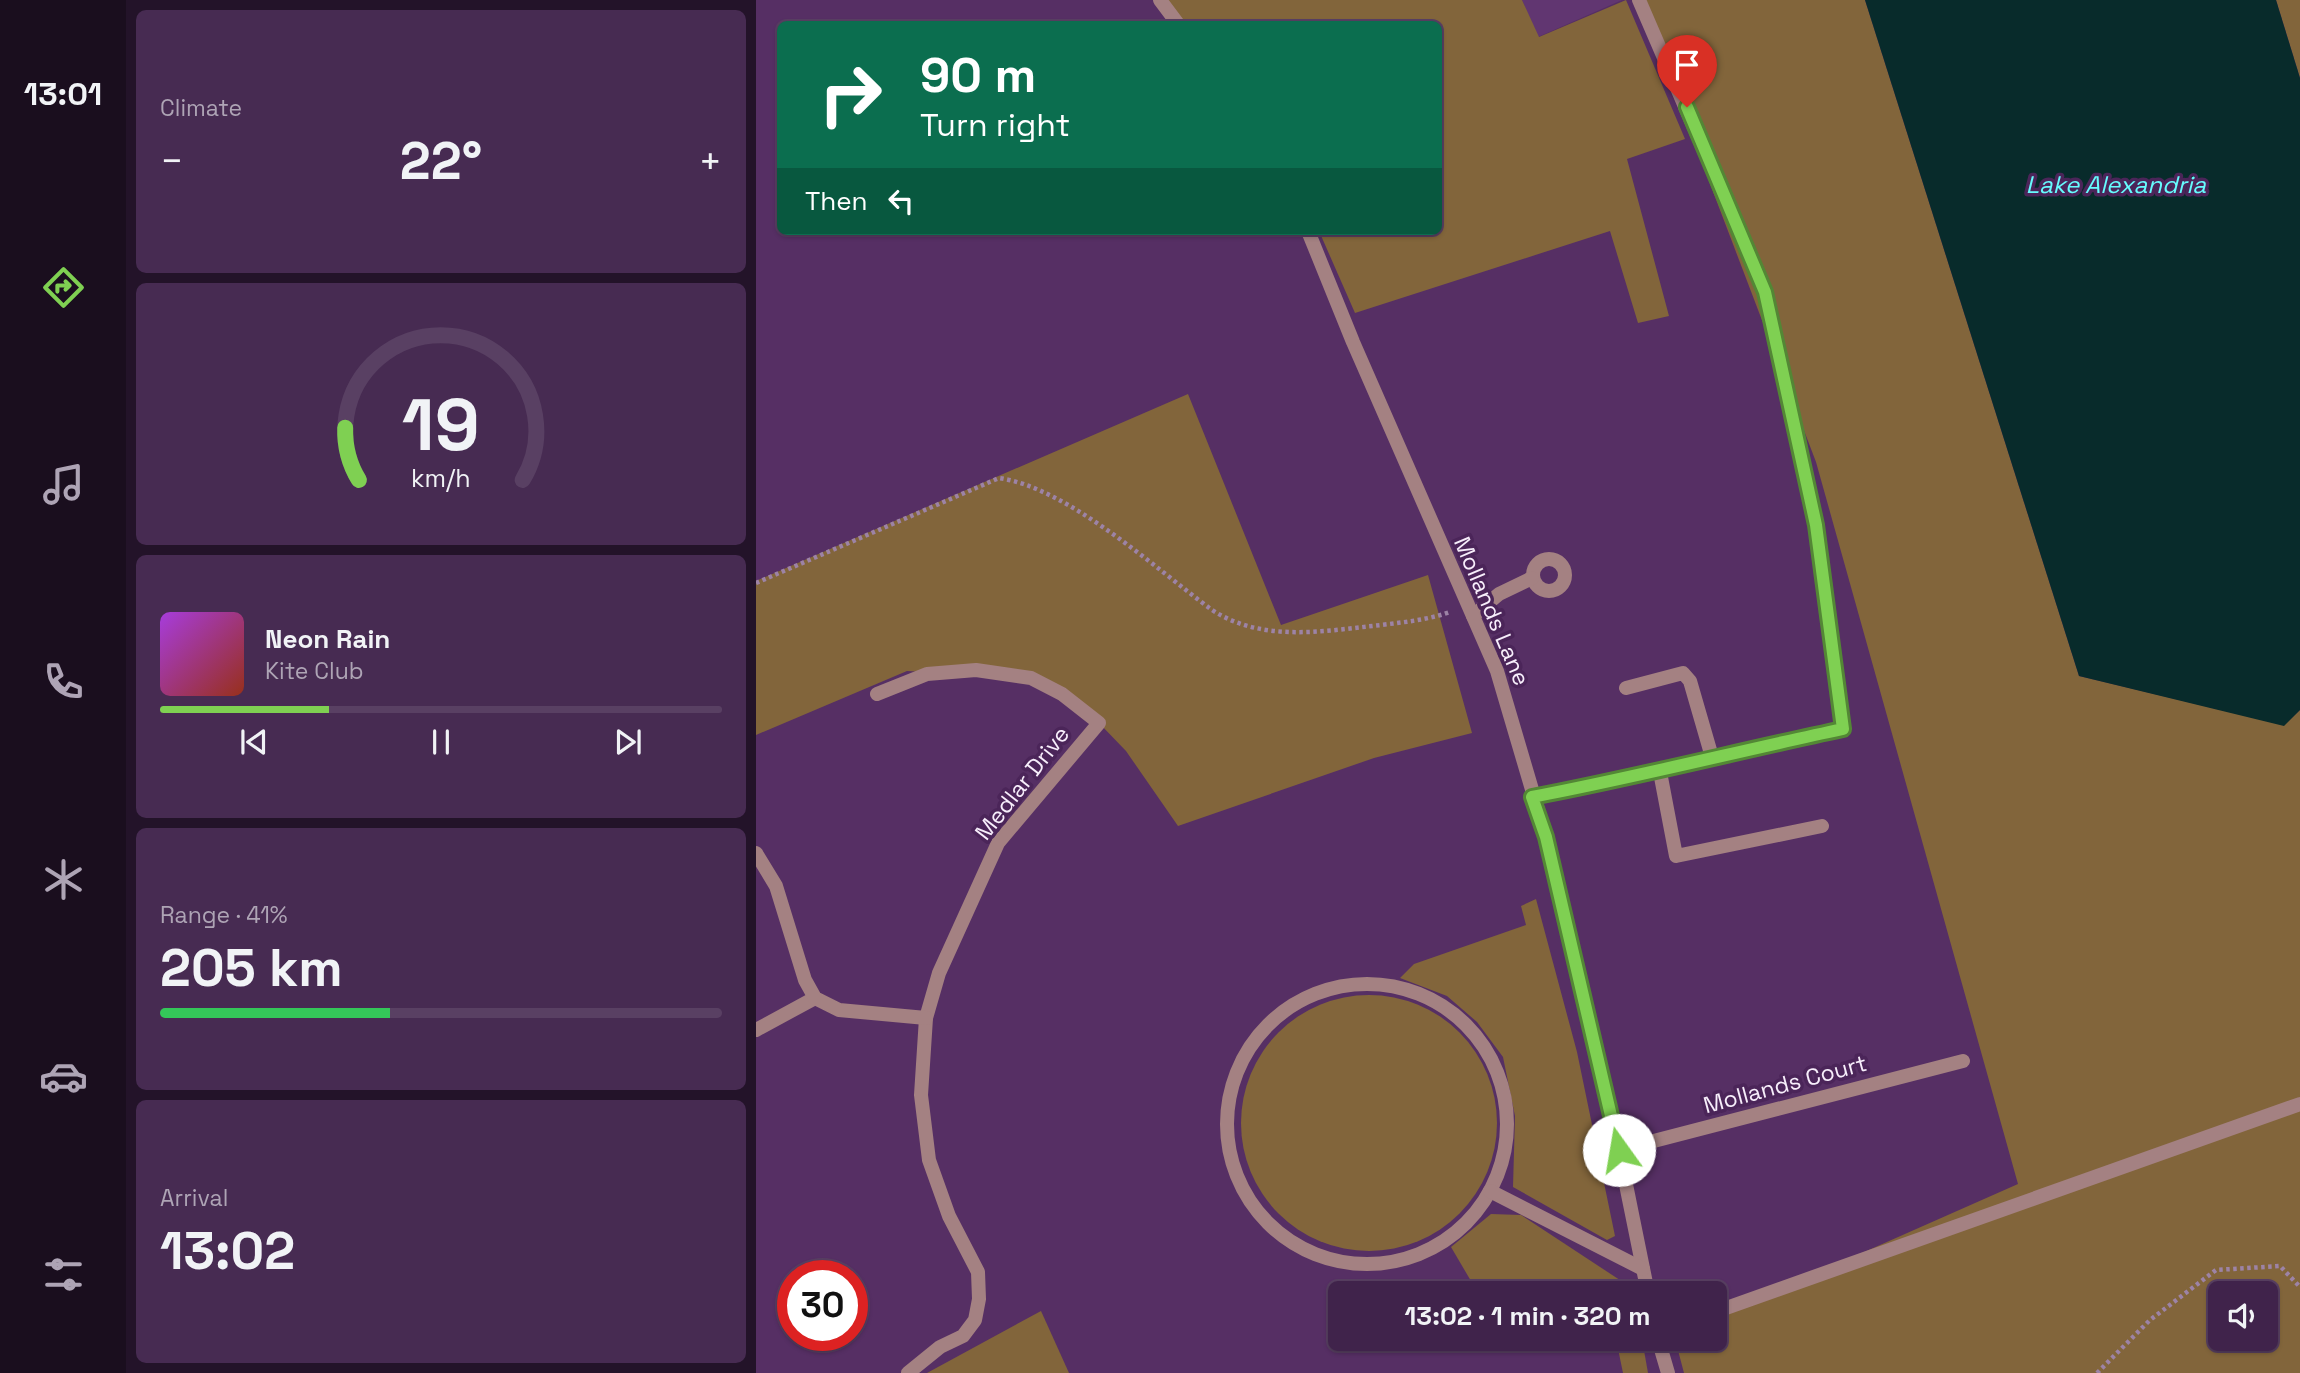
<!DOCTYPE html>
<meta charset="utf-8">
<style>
:root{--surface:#40234b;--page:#472b52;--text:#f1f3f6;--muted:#aea4b5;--line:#594063;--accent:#7fd052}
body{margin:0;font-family:"Space Grotesk",sans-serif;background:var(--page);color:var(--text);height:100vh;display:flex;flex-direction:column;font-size:26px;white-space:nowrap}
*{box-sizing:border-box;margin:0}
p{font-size:23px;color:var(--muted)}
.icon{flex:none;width:38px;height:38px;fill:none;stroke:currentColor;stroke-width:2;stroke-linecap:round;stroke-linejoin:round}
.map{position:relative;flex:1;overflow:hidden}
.sheet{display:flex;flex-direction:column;gap:10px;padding:10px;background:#231329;width:630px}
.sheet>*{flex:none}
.hud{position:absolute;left:21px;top:21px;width:665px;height:214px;border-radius:10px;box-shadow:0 2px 5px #0004,0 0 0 2px var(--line);background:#0b6e4f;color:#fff;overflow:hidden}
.tools{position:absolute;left:1452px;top:1281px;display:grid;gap:14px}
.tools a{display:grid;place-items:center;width:70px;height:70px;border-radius:10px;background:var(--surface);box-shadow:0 2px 5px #0004,0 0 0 2px var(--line);font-size:35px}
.speed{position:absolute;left:21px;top:1260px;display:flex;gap:14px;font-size:35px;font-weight:700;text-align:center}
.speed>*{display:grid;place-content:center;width:91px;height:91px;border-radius:50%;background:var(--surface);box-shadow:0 2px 5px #0004,0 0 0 2px var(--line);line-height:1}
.speed .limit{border:10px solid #d22;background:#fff;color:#111}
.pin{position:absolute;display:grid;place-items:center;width:60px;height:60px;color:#fff;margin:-72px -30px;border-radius:50% 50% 50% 0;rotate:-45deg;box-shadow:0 0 7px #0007}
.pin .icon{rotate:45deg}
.me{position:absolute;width:77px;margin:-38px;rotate:347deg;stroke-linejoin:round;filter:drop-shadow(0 0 5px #0008)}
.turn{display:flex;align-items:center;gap:24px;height:147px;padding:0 28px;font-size:32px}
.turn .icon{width:91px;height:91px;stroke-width:2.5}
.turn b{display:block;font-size:49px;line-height:60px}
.then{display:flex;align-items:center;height:66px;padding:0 28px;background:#0003;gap:14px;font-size:26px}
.big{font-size:52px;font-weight:700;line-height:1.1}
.sheet .widget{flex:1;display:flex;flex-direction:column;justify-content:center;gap:10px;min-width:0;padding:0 24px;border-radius:10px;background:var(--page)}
.sheet .dial{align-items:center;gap:0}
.dial svg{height:182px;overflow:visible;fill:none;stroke:var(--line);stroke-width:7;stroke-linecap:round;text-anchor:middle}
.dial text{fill:var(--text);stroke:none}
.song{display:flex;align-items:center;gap:21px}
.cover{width:84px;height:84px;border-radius:10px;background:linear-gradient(135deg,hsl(280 70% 55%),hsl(10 70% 35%))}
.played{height:7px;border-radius:4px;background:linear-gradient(90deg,var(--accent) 30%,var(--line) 30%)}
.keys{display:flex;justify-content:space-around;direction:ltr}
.heat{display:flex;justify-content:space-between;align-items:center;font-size:38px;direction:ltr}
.charge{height:10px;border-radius:5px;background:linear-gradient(90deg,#34c759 41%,var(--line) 0)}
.trip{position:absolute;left:572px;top:1281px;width:399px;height:70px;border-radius:10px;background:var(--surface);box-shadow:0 2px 5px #0004,0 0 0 2px var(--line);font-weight:700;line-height:70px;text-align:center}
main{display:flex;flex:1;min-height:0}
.dock{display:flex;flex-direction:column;width:126px;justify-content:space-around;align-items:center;background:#1a0e1e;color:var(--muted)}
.dock .icon{width:49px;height:49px}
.dock .current{color:var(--accent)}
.dock b{font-size:32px;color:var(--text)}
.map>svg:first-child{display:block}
</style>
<main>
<nav class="dock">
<b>13:01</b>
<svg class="icon current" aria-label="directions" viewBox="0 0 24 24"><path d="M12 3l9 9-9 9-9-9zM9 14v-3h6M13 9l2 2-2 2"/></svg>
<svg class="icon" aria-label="music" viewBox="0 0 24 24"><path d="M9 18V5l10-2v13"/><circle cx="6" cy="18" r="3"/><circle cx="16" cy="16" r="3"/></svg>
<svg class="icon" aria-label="phone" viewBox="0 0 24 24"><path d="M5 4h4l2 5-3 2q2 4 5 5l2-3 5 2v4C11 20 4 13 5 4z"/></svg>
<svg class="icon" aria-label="climate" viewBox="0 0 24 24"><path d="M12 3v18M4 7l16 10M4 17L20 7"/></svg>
<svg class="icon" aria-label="car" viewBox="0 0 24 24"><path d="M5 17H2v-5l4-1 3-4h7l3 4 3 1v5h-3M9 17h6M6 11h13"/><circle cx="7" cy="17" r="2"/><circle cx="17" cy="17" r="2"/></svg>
<svg class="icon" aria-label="filters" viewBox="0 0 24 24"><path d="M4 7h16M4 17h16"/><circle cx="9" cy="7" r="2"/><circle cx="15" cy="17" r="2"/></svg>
</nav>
<section class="sheet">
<div class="widget"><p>Climate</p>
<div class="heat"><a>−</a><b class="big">22°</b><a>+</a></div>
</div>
<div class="widget dial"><svg viewBox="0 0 100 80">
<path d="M14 69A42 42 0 1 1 86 69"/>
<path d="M14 69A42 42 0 0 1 8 46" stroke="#7fd052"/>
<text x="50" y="56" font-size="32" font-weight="700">19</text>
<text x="50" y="72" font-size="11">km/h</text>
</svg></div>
<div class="widget">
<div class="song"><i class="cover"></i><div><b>Neon Rain</b><p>Kite Club</p></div></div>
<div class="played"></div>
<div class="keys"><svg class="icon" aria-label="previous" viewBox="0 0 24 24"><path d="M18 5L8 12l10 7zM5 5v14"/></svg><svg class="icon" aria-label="pause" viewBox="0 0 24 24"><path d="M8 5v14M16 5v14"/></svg><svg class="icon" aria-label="next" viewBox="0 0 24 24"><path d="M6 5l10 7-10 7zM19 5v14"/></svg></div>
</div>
<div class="widget"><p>Range · 41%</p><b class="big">205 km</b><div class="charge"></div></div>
<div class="widget"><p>Arrival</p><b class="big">13:02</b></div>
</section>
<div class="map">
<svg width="1544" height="1373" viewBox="0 0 1544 1373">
<rect width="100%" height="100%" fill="#562f64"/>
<!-- built -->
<path fill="#613671" d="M766 0H866L782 37Z"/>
<!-- green -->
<g fill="#82653b" fill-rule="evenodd">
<path d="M407 0H766L783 37 870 0 929 139 871 159 913 316 882 323 854 231 599 313 563 231H682V24H424Z"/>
<path d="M884 0H1109L1323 676 1528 725 1544 710V1373H928L919 1339H959V1318L1262 1184 1060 462ZM1465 1293H1510V1339H1465Z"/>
<path d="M1520 0H1544V78Z"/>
<path d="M432 394 525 625 672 575 716 733 618 758 422 826 370 751 343 723 264 677 151 671 0 735V581Z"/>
<path d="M780 899 821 1052 859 1236 851 1240 757 1187 759 1116 747 1057 721 1022 691 996 644 978 658 964 770 925 765 906Z"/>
<circle cx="613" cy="1123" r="128"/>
<path d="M735 1214 765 1215 876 1288 878 1293H722L695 1247Z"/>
<path d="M285 1311 313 1373H171Z"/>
<path d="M860 1339H886L892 1373H867Z"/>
</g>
<!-- water -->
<path fill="#082b2b" d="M1109 0H1520L1544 78V710L1528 726 1323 676Z"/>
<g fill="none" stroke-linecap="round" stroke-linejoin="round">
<!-- path -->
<g stroke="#9d83a6" stroke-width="4.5" stroke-dasharray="3.5 3.5" stroke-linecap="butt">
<path d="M0 583 243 478C312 488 399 568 456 610 507 643 568 631 625 625 649 622 671 620 694 612"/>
<path d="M1341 1373 1394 1320 1460 1270 1524 1266 1544 1287"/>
</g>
<!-- lane -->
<g stroke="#a48182" stroke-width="14">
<circle cx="793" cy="575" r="16"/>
<path d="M717 616 743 594 776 578"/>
<path d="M870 688 927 673 934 681 956 757"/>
<path d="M904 772 920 856 1066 826"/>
<path d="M776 797C881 777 983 751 1087 729L1060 525 1009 292 883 0"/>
<path d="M0 1030 59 998"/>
<path d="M959 1312 1544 1104"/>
</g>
<!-- street -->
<g stroke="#a48182" stroke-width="14">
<path d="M404 0 422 24"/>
<path d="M552 231 597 342 741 671 790 837 863 1150 892 1293"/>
<path d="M121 694 171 674 220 670 275 678 306 694 343 723 242 843 183 973 170 1018 165 1095 173 1160 193 1216 222 1272 223 1299 219 1320 207 1336 184 1347 152 1373"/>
<path d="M0 853 20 886 49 980 59 998 83 1010 170 1018"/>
<circle cx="611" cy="1124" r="140"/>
<path d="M863 1150 1207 1061"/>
<path d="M734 1191 887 1269"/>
<path d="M902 1339 912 1373"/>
</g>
</g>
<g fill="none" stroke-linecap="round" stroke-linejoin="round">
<defs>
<path id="route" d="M863 1150 790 837 776 797C881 777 983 751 1087 729L1060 525 1009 292 931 107"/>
</defs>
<!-- route casing -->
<use href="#route" stroke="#538735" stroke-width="18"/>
<!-- route -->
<use href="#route" stroke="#7fd052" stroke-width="12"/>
</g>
<g text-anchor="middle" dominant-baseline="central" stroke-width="7" stroke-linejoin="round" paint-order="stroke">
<!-- street labels -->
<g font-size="23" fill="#f7eefb" stroke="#4b2559">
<text transform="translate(736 611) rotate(67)">Mollands Lane</text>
<text transform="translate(266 783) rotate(-52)">Medlar Drive</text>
<text transform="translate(1029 1084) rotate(-15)">Mollands Court</text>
</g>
<!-- water labels -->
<g font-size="24" font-style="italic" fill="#66fcfe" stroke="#4b2559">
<text x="1360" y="184">Lake Alexandria</text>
</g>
</g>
</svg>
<div class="tools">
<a><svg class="icon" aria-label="sound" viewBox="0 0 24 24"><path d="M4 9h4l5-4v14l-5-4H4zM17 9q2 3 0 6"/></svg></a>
</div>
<div class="speed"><div class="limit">30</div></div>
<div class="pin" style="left:931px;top:107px;background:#d93025"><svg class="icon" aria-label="arrive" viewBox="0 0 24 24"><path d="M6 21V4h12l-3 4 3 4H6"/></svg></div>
<svg class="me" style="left:863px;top:1150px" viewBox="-20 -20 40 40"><circle r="19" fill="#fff"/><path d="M0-13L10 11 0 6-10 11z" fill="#7fd052"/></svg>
<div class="trip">13:02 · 1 min · 320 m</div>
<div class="hud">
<div class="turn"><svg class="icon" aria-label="right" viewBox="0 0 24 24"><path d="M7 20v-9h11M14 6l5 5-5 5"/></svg><div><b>90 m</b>Turn right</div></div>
<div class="then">Then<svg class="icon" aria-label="left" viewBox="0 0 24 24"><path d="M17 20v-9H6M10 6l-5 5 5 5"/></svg></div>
</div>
</div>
</main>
